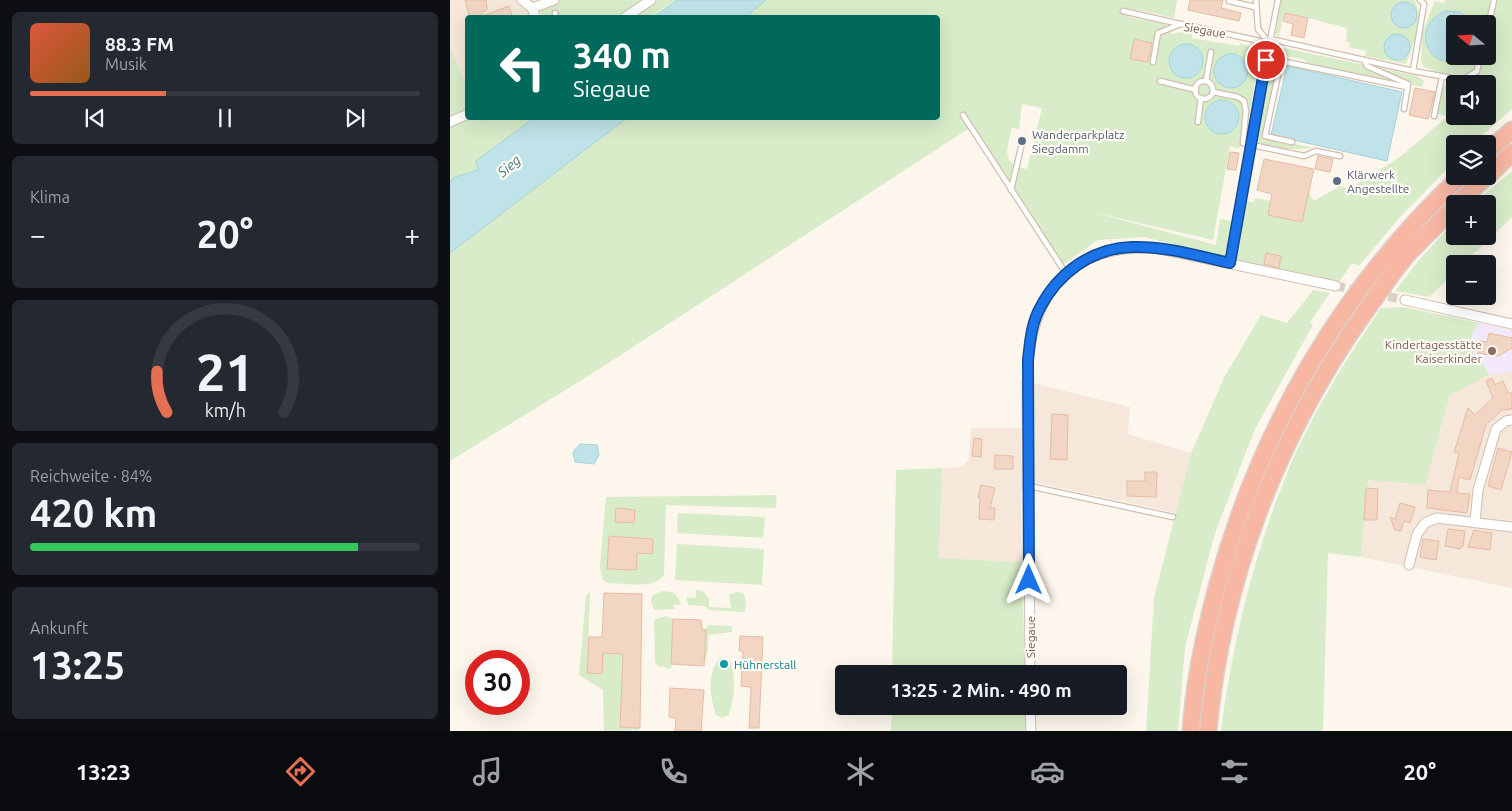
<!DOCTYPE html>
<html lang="de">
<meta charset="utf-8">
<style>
:root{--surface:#171b24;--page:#242831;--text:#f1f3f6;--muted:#9ea1a6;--line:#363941;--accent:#e76f51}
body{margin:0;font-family:Ubuntu,sans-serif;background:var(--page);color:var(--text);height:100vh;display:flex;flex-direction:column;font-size:19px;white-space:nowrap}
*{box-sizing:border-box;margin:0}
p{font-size:16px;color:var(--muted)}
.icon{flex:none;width:28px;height:28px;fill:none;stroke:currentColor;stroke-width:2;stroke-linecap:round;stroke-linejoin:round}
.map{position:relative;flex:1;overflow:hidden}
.sheet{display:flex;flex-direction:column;gap:12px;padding:12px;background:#0d0f14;width:450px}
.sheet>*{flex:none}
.guide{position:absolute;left:15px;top:15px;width:475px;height:105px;border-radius:5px;box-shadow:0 5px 20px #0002;background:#00695c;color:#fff;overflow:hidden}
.needle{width:32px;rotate:288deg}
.buttons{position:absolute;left:996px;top:15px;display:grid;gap:10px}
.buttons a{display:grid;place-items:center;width:50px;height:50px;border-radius:5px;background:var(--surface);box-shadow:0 5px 20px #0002;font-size:25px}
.speed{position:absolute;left:15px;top:650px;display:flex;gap:10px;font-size:25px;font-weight:700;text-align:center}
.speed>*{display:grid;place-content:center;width:65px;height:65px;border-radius:50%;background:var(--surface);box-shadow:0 5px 20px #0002;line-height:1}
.speed .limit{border:8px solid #d22;background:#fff;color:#111}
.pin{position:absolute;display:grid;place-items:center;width:42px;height:42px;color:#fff;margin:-21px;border:2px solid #fff;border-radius:50%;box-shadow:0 1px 5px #0007}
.me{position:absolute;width:55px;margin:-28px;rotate:0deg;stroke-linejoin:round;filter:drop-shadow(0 0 4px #0008)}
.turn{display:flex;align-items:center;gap:18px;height:105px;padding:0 25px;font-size:22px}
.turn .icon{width:65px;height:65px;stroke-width:2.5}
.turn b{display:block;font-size:35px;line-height:42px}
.big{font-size:38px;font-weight:700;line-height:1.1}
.sheet .tile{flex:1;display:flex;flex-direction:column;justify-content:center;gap:8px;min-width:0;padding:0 18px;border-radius:8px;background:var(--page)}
.sheet .dial{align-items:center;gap:0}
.dial svg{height:130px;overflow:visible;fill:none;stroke:var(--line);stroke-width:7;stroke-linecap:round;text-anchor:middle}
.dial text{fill:var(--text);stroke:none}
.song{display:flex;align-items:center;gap:15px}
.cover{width:60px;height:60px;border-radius:8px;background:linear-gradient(135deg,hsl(10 70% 55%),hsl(30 70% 35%))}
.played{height:5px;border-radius:2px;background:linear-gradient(90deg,var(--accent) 35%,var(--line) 35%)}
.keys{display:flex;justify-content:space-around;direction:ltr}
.heat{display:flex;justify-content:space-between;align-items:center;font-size:28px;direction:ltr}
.charge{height:8px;border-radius:4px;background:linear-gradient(90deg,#34c759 84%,var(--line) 0)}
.trip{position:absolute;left:385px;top:665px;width:292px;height:50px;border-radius:5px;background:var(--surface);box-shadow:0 5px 20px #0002;font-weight:700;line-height:50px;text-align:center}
.dock{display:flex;height:80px;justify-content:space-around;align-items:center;background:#090b0e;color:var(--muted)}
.dock .icon{width:35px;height:35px}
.dock .selected{color:var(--accent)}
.dock b{font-size:22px;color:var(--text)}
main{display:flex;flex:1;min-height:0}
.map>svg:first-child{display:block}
</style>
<main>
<section class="sheet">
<div class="tile">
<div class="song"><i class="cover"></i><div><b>88.3 FM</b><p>Musik</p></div></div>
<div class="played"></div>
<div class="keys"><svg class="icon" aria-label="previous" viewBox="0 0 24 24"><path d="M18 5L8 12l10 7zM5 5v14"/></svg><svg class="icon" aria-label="pause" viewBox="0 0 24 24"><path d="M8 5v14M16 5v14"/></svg><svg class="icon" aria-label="next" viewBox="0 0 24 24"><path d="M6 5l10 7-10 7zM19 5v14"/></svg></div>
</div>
<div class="tile"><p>Klima</p>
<div class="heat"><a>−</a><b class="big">20°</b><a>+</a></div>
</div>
<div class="tile dial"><svg viewBox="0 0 100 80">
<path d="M14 69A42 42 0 1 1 86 69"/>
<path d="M14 69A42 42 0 0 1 8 44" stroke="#e76f51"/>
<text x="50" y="56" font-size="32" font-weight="700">21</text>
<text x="50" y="72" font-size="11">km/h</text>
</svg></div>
<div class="tile"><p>Reichweite · 84%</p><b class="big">420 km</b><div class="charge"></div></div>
<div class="tile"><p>Ankunft</p><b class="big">13:25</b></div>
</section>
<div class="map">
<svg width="1062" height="731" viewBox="0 0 1062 731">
<rect width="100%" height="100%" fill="#fdf6ec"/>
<!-- residential -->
<g fill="#f5e8da">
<path d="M0 0H110L89 8 82 17 18 18 17 86 0 47Z"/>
<path d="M1030 323 1062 329V588L911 557 918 480 975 485 1000 395 1039 375 1025 357V327Z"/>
<path d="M570 380 680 407 678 434 741 453 726 513 583 482 571 492 572 562 489 558 492 468 512 467 519 459 521 428H571Z"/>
</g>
<!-- education -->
<path fill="#f3e8fa" d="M1030 323 1062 330V372L1039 375 1030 358 1025 357 1020 345 1025 327Z"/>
<!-- green -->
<g fill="#d8ecc9" fill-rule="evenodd">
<path d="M110 0H226L200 17H93L89 8Z"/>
<path d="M316 0H727L724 18 688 10 679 17 715 24 722 34 743 30 742 38 789 46 791 43 809 51 797 134 789 148 780 146 763 240 642 212 766 245 770 219 792 223 796 201 804 202 805 198 821 201 818 215 852 222 858 192 864 201 890 186 899 189 950 157 998 116 987 114 993 85 999 86 1001 77 974 67 971 61 972 33 985 1 994 3 995 0H1062V109L1022 144H1005V161L950 217 909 266 902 263 889 282 873 281 694 237 648 240 611 266 521 127 143 373 0 461V253L177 118H488V18L295 17ZM1005 24H1038V56H1005ZM1005 84H1038V116H1005ZM572 104 592 108 577 169C550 164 557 149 562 128L569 129Z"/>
<path d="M831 0H964C975 13 963 50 956 64L915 56 916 51 899 47 900 43 896 42 897 28 834 12 829 37 825 34Z"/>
<path d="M0 47 17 86 18 118H84L26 161 28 170 5 177 0 181Z"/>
<path d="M830 47 967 76 974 81 972 87 861 64 852 59 829 55 813 137 864 148C849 150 817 151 806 139L820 54Z"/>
<path d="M1062 171V217L1013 264H1005V272L979 297 945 291 969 260 1005 221V236H1038V204H1023Z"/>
<path d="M863 290 880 293 860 322 863 325 805 429 765 533 735 647 728 731H696L704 598 741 453 775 376 811 315 837 323Z"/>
<path d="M954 307 1030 323C1019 332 1020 346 1025 357L1029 358 1039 375 1000 395 975 485 918 480 911 557 878 553 873 731H771C782 645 802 561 834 481 858 420 894 362 931 308Z"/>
<path d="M492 468 489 558 572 562 575 674H442L446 470Z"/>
<path d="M327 495 326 508 216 505 214 575C203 590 174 583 157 583L152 579 150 567 156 497Z"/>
<path d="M228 513 315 517 313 538 227 533Z"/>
<path d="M227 544 314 549 312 585 225 580Z"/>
<path d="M246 590 253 591 259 598V607L281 608 279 595 286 592 293 593 296 601 295 612 259 610 255 606 238 605 236 597 246 598Z"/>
<path d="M213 591C223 591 229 595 231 605H224V609L204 610 201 600 203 595Z"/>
<path d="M140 592 137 673 152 674 153 653 188 654 172 664 170 726 189 728V730L154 731 153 690 129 675 136 596Z"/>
<path d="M215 616 223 619 221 669 208 666 205 662 204 620Z"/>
<path d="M259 625 282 626V632L258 635V652L254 664 256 629Z"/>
<path d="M271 657 280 661C287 679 284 698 279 715L272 718 266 715C260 697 256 672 271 657Z"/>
<path d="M442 706H575V731H441Z"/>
</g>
<!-- water -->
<g fill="#bfe3e8" stroke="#a5d3da">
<path d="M227 0H316L295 17H203Z"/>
<circle cx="954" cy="15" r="13"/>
<path d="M995 11 1010 12 1023 24H1005V56H1016C983 78 956 29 995 11Z"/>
<circle cx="947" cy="47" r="13"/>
<circle cx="736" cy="61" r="17"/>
<circle cx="781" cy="71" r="17"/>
<path d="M837 66 952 92 937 161 821 135Z"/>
<circle cx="772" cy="117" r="17"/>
<path d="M84 118H177L0 253V181L5 177 28 170 26 161Z"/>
<path d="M130 444 147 445 149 455 144 464 125 462 123 452Z"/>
</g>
<!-- building -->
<g fill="#f3d5c3" stroke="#e6bba3">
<path d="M15 0H36L37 9 27 18H20Z"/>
<path d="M740 0H773L771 8 791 13 789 21 738 10Z"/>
<path d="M59 6 63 18H30V17Z"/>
<path d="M835 13 858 18 854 38 841 35 843 24 833 21Z"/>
<path d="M684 39 702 43 698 62 680 59Z"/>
<path d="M965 88 985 92 978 119 959 115Z"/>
<path d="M780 152 789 153 786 170 777 169Z"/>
<path d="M868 156 883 159 880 172 865 169Z"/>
<path d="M814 159 864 169 852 222 818 215 822 194 807 190Z"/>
<path d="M816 253 831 256 829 268 814 264Z"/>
<path d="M1039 333 1062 338V348L1048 356 1028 353 1030 341 1037 342Z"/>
<path d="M1042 378 1045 385 1053 381 1058 393H1062V409L1052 410 1036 425 1020 480 1009 477 1007 493 1020 494 1017 513 977 508 978 490 1000 492 1009 453 1004 452 1018 408 1025 415 1043 398 1036 381Z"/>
<path d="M602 414 618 415 617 460 600 459Z"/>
<path d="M524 438 532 439 531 457 522 456Z"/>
<path d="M1048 448 1062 452 1051 490 1038 486Z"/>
<path d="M545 455 563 456V469H544Z"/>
<path d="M695 472H707L706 497 677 496V481H695Z"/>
<path d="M531 485 545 488 540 508H545L544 520 529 519 530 498 528 497Z"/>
<path d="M916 488 928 489 927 520H914Z"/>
<path d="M950 503 965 507 960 523 954 521 951 531 945 530 940 517 945 519Z"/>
<path d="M166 508 185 510 184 523 165 522Z"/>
<path d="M998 529 1015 531 1013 546 1010 549 995 546Z"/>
<path d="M1024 530 1042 533 1040 550 1018 547Z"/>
<path d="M159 536 203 539 202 554 187 553 186 570 157 569Z"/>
<path d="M973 539 989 541 986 560 970 557Z"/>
<path d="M154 593 192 594 190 728 170 727 173 654 153 653 152 674 137 673 139 637H152Z"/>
<path d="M223 619 251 620 252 629 256 630 254 666 221 664Z"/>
<path d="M290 636 313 637 309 728H299L301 687 291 686 293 651H289Z"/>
<path d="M220 688 254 690 251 731H225L226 718 219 717Z"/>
</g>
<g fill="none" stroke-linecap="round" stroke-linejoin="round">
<!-- street-tunnel -->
<g stroke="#dcd0c4" stroke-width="9" stroke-dasharray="9 4.5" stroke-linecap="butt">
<path d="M886 286 912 291"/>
<path d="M925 294 955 300"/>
</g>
<defs>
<g id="lane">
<path d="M806 0 808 29 819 43"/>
<path d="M779 1 805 7"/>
<path d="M673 11 730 24"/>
<path d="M105 13 106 18"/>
<path d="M1038 27 1044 0"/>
<path d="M820 39 963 71 974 4 970 0"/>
<path d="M820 41 828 0"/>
<path d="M914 60 917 66 958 84 954 109"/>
<path d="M703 62 708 33 731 24 819 43 780 263"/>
<path d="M963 71 1013 80 1027 71 1030 56"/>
<path d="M710 81 746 90"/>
<path d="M756 81 761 52"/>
<circle cx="754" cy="90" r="9"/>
<path d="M763 92 788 97 794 101 796 111 793 143 854 156 866 151 890 156"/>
<path d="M513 115 615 272"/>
<path d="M984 116 992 77"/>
<path d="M748 122 751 98"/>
<path d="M842 142 815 136 831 61 957 87"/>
<path d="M561 190 573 139"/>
<path d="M579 486 723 517"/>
</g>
<g id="street">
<path d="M72 0 82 8 86 18"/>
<path d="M82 8 104 0"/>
<path d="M174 18 201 0"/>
<path d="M0 122 18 114"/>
<path d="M955 300 1062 324"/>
<path d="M1025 522 1028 490 1046 429 1056 421 1062 420"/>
<path d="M959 565 967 534 975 523 987 518 1062 527"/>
<path d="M580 674 578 360C587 283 626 245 705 248L886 286"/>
<path d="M580 706 581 731"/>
</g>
<g id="highway">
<path d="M1038 151 1062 130"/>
<path d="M1038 176 1062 153"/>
<path d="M1007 204 1037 176"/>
<path d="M741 731C744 681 755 631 768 583 811 427 892 287 1011 176"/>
<path d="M758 731C772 581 826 439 912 316 927 296 941 274 957 255 973 238 989 223 1005 206"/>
</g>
</defs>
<!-- lane casing -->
<use href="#lane" stroke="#d1beb0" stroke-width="7"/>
<!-- street casing -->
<use href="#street" stroke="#d1beb0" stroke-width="11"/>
<!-- highway casing -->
<use href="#highway" stroke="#dad1cd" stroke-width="19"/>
<!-- lane -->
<use href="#lane" stroke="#fff" stroke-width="4.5"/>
<!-- street -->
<use href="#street" stroke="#fff" stroke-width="9"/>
<!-- highway -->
<use href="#highway" stroke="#f7b7a3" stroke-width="16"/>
</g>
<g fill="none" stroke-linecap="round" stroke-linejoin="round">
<defs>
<path id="route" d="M579 580 578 360C580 343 581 324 590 308 608 273 642 248 682 247 715 246 748 256 780 263L816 60"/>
</defs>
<!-- route casing -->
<use href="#route" stroke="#114b97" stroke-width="12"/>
<!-- route -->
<use href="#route" stroke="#1a73e8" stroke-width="9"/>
</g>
<!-- markers -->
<g fill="#5c6f8a" stroke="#fffaf3" stroke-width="2">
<circle cx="572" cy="141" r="5"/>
<circle cx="887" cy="181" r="5"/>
</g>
<circle fill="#8d6e63" stroke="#fffaf3" stroke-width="2" cx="1042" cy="351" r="5"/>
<circle fill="#0f9aa8" stroke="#fffaf3" stroke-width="2" cx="274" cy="664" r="5"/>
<g text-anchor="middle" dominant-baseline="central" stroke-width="4.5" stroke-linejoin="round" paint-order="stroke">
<!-- street labels -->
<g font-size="12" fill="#7a5c4d" stroke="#fffaf3">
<text transform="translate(755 30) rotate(10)">Siegaue</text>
<text transform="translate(580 637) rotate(-90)">Siegaue</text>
</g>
<!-- service labels -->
<g font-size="12" fill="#4e5e75" stroke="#fffaf3" text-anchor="start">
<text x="582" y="134">Wanderparkplatz<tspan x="582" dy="14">Siegdamm</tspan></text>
<text x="897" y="174">Klärwerk<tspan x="897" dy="14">Angestellte</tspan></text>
</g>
<!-- education labels -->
<g font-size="12" fill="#785e54" stroke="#fffaf3" text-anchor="end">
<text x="1032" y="344">Kindertagesstätte<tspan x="1032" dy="14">Kaiserkinder</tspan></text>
</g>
<!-- culture labels -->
<g font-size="12" fill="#0d838f" stroke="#fffaf3" text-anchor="start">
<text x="284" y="664">Hühnerstall</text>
</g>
<!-- water labels -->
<g font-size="14" font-style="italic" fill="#437c86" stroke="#fffaf3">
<text transform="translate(59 166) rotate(-40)">Sieg</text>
</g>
</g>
</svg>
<div class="buttons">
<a><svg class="needle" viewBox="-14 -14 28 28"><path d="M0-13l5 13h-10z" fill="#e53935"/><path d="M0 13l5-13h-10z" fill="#9ea1a6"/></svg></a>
<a><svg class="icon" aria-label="sound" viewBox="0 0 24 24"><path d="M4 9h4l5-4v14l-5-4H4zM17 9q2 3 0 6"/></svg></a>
<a><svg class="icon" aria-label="layers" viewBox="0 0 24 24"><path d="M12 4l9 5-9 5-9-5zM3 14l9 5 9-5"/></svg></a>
<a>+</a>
<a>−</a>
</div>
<div class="speed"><div class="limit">30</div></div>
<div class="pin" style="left:816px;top:60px;background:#d93025"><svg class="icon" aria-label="arrive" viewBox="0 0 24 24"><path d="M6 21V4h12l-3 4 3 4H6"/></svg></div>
<svg class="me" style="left:579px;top:580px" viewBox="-20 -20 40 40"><path d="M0-17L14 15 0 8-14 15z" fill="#1a73e8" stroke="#fff" stroke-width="4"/></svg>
<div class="trip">13:25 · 2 Min. · 490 m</div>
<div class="guide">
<div class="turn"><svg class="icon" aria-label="left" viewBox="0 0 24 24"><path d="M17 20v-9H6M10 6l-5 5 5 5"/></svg><div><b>340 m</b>Siegaue</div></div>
</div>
</div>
</main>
<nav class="dock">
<b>13:23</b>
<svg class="icon selected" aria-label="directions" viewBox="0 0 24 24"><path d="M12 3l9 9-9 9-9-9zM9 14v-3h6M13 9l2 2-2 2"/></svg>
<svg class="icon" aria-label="music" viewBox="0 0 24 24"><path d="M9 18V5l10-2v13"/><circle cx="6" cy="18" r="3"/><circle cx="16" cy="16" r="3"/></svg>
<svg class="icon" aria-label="phone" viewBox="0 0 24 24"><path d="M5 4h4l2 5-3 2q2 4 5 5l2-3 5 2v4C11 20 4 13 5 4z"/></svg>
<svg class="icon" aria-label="climate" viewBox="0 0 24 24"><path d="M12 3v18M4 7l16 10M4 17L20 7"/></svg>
<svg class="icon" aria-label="car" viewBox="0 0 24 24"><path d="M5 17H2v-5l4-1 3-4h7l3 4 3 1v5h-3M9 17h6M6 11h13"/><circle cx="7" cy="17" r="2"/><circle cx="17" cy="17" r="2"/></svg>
<svg class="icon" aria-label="filters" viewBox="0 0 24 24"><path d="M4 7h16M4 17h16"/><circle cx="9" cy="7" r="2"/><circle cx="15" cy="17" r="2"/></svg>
<b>20°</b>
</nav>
